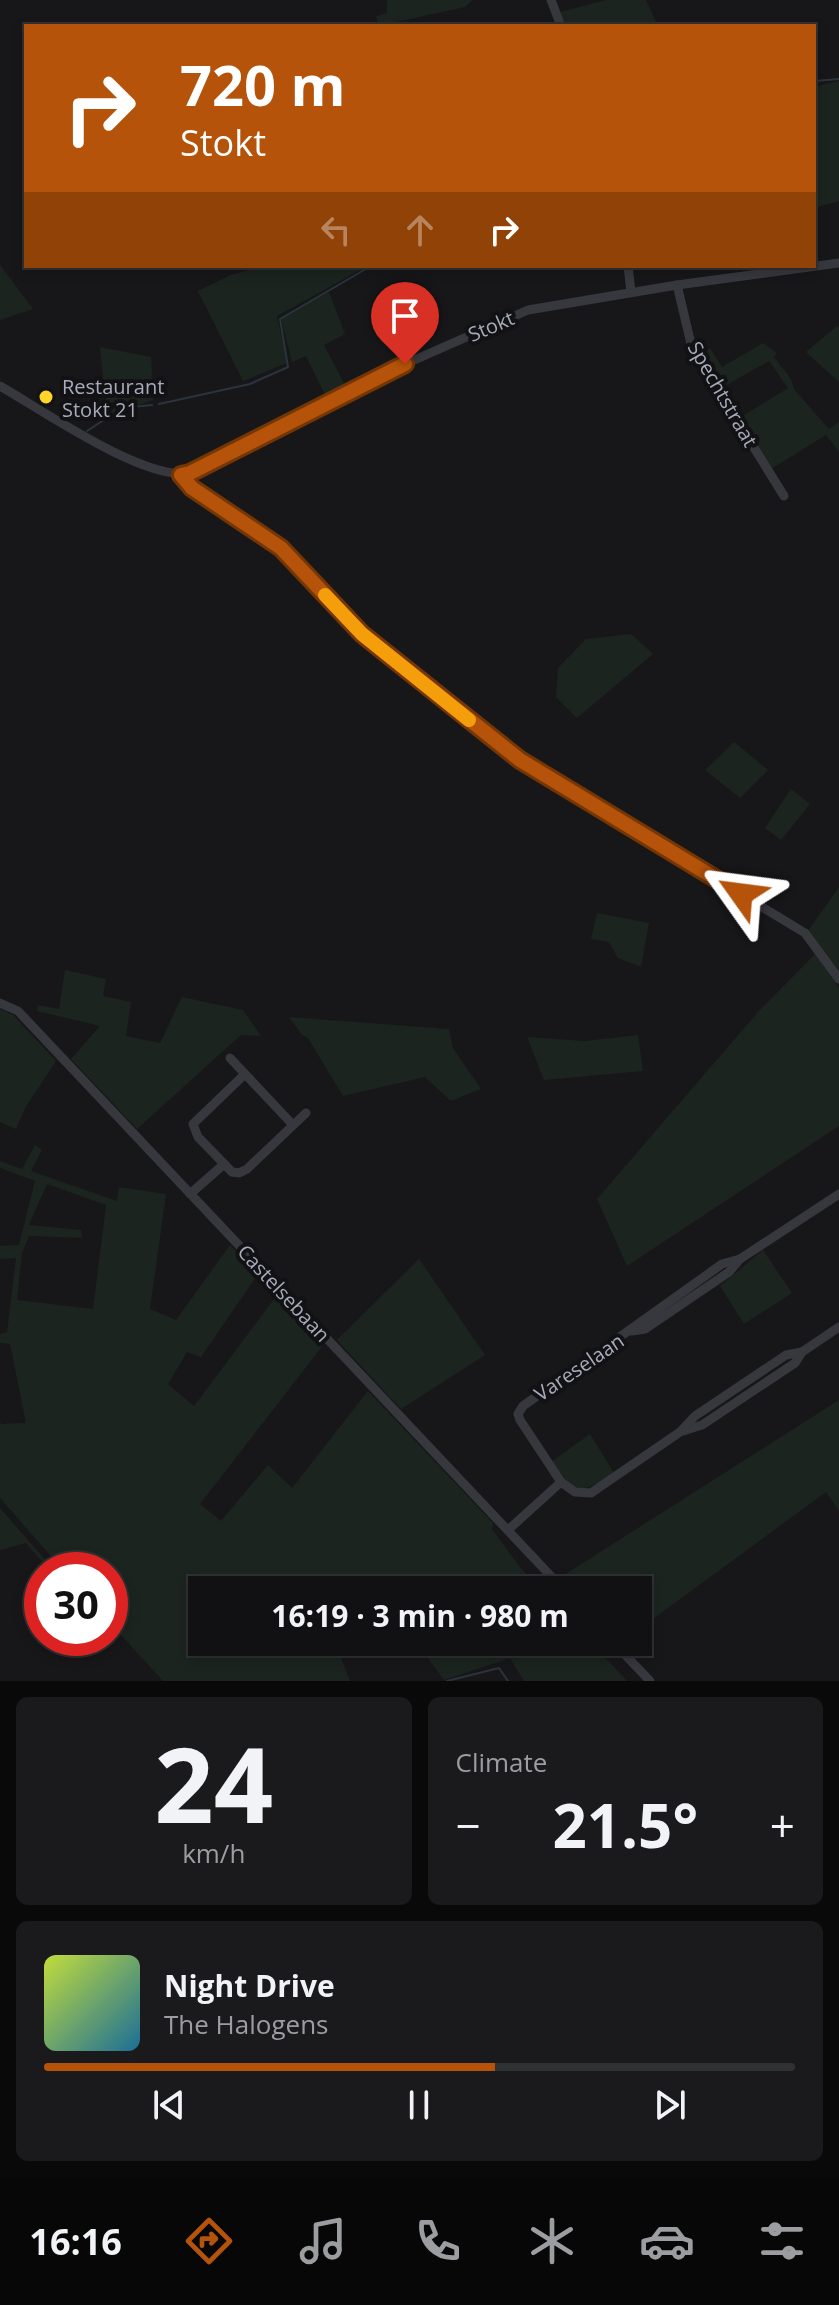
<!DOCTYPE html>
<meta charset="utf-8">
<style>
:root{--surface:#111113;--page:#1a1a1c;--text:#f1f3f6;--muted:#9c9da0;--line:#303133;--accent:#b45309}
body{margin:0;font-family:"Open Sans",sans-serif;background:var(--page);color:var(--text);height:100vh;display:flex;flex-direction:column;font-size:30px;white-space:nowrap}
*{box-sizing:border-box;margin:0}
p{font-size:26px;color:var(--muted)}
.icon{flex:none;width:44px;height:44px;fill:none;stroke:currentColor;stroke-width:2;stroke-linecap:round;stroke-linejoin:round}
.map{position:relative;height:1681px;overflow:hidden}
.drawer{display:flex;flex-direction:column;gap:16px;padding:16px;background:#09090a;flex:1}
.drawer>*{flex:none}
.hud{position:absolute;left:24px;top:24px;width:792px;height:244px;border-radius:0px;box-shadow:0 4px 12px #0003,0 0 0 2px var(--line);background:#b45309;color:#fff;overflow:hidden}
.speed{position:absolute;left:24px;top:1552px;display:flex;gap:16px;font-size:40px;font-weight:700;text-align:center}
.speed>*{display:grid;place-content:center;width:104px;height:104px;border-radius:50%;background:var(--surface);box-shadow:0 4px 12px #0003,0 0 0 2px var(--line);line-height:1}
.speed .limit{border:12px solid #d22;background:#fff;color:#111}
.pin{position:absolute;display:grid;place-items:center;width:68px;height:68px;color:#fff;margin:-82px -34px;border-radius:50% 50% 50% 0;rotate:-45deg;box-shadow:0 0 8px #0007}
.pin .icon{rotate:45deg}
.me{position:absolute;width:88px;margin:-44px;rotate:301deg;stroke-linejoin:round;filter:drop-shadow(0 0 6px #0008)}
.turn{display:flex;align-items:center;gap:28px;height:168px;padding:0 24px;font-size:36px}
.turn .icon{width:104px;height:104px;stroke-width:2.5}
.turn b{display:block;font-size:56px;line-height:68px}
.lanes{display:flex;align-items:center;height:76px;padding:0 24px;background:#0003;justify-content:center;gap:40px;direction:ltr}
.lanes .off{opacity:.35}
.big{font-size:60px;font-weight:700;line-height:1.1}
.drawer .widget{flex:1;display:flex;flex-direction:column;justify-content:center;gap:12px;min-width:0;padding:0 28px;border-radius:12px;background:var(--page)}
.drawer .dial{align-items:center;gap:0}
.dial b{font-size:104px;line-height:1}
.song{display:flex;align-items:center;gap:24px}
.cover{width:96px;height:96px;border-radius:12px;background:linear-gradient(135deg,hsl(70 70% 55%),hsl(200 70% 35%))}
.played{height:8px;border-radius:4px;background:linear-gradient(90deg,var(--accent) 60%,var(--line) 60%)}
.keys{display:flex;justify-content:space-around;direction:ltr}
.heat{display:flex;justify-content:space-between;align-items:center;font-size:44px;direction:ltr}
.drawer .tiles{flex:1;display:grid;gap:16px;grid-template-columns:1fr 1fr}
.widget:last-child{grid-column:span 2}
.trip{position:absolute;left:188px;top:1576px;width:464px;height:80px;border-radius:0px;background:var(--surface);box-shadow:0 4px 12px #0003,0 0 0 2px var(--line);font-weight:700;line-height:80px;text-align:center}
.tabs{display:flex;height:128px;justify-content:space-around;align-items:center;background:#070708;color:var(--muted)}
.tabs .icon{width:56px;height:56px}
.tabs .selected{color:var(--accent)}
.tabs b{font-size:36px;color:var(--text)}
.map>svg:first-child{display:block}
</style>
<div class="map">
<svg width="839" height="1681" viewBox="0 0 839 1681">
<rect width="100%" height="100%" fill="#171719"/>
<!-- green -->
<g fill="#1c241f" fill-rule="evenodd">
<path d="M387 0H473L465 7 378 26 376 16 387 13Z"/>
<path d="M606 0H646L658 26H566L560 12Z"/>
<path d="M839 81V201L814 208V87Z"/>
<path d="M0 265 33 309 0 320Z"/>
<path d="M262 266H367L277 316 287 363 243 381 198 291 231 275Z"/>
<path d="M329 292 345 334 324 345 347 389 327 399 306 356 292 362 281 318Z"/>
<path d="M837 326 839 327V382L806 352Z"/>
<path d="M763 343 777 353 774 357 791 379 794 389 829 429 839 422V452L826 435 771 469 739 418 788 388 769 361 723 387 702 353 710 348 722 367Z"/>
<path d="M100 347 151 357 153 400 107 416Z"/>
<path d="M631 634 653 654 577 718 556 697 558 668 586 639Z"/>
<path d="M734 742 768 770 740 798 705 770Z"/>
<path d="M791 789 810 804 781 840 765 828Z"/>
<path d="M839 887V973L808 931Z"/>
<path d="M597 913 649 923 641 967 618 958 609 942 591 939Z"/>
<path d="M816 953 839 988V1126L627 1266 597 1199 758 1012Z"/>
<path d="M65 970 106 979 103 996 131 1002 126 1036 160 1043 182 997 243 1010 261 1036 241 1035 137 1129 71 1059 100 1026 37 1011 38 1005 59 1009Z"/>
<path d="M0 1009 13 1015 56 1061 25 1108 16 1129 0 1122Z"/>
<path d="M289 1017 449 1029 453 1048 481 1089 451 1101 425 1077 343 1096 308 1038 302 1035Z"/>
<path d="M638 1035 643 1071 544 1080 527 1037 585 1041Z"/>
<path d="M35 1145 42 1150 31 1171 117 1201 119 1187 166 1194 150 1309 176 1320 230 1245 258 1274 201 1357 187 1352 168 1384 194 1406 277 1295 324 1344 200 1504 221 1521 268 1465 292 1488 368 1391 493 1523 492 1529 519 1566 542 1590H202V1642H354L340 1655 350 1681H163L110 1623V1570H63L0 1498V1421L1 1424 26 1423 10 1344 0 1343V1334L7 1332 16 1258 0 1259V1246L19 1245 35 1181 0 1168V1161L22 1169ZM47 1184 106 1205 93 1309 17 1300 22 1253 29 1236 82 1238 81 1230 29 1225Z"/>
<path d="M763 1250 792 1293 744 1324 720 1286Z"/>
<path d="M419 1259 485 1355 401 1409 337 1340Z"/>
<path d="M839 1400V1511L826 1492 638 1630V1590H574L561 1577Z"/>
<path d="M590 1434 614 1473C580 1495 577 1495 551 1462Z"/>
<path d="M0 1508 54 1570H49L26 1543 0 1550Z"/>
<path d="M416 1642H591L627 1681H524L510 1658 444 1680Z"/>
</g>
<g fill="none" stroke-linecap="round" stroke-linejoin="round">
<!-- stream -->
<g stroke="#2b333e" stroke-width="2">
<path d="M814 81 839 79"/>
<path d="M159 404 250 384 288 367 280 319 371 266"/>
<path d="M87 431 122 408 152 405"/>
<path d="M368 630 422 674"/>
<path d="M431 680 489 727"/>
<path d="M495 732 522 753"/>
<path d="M527 756 584 792"/>
<path d="M515 764 519 767"/>
<path d="M523 770 525 771"/>
<path d="M530 774 539 779"/>
<path d="M544 783 573 799"/>
<path d="M590 795 615 810"/>
<path d="M577 803 581 804"/>
<path d="M586 807 610 821"/>
<path d="M677 861 685 867"/>
<path d="M689 869 700 875"/>
<path d="M702 877 714 884"/>
<path d="M719 887 733 896"/>
<path d="M447 1681 499 1668 508 1681"/>
</g>
<!-- minor -->
<g stroke="#37373e" stroke-width="9">
<path d="M551 0 561 26"/>
<path d="M628 266 631 292"/>
<path d="M677 285 692 348 784 496"/>
<path d="M0 386C42 410 144 481 190 473L378 376 528 310 677 285 839 263"/>
<path d="M181 475 192 488 281 548 362 634 520 760 805 933 839 979"/>
<path d="M0 1003 18 1011 564 1590"/>
<path d="M230 1058 293 1125"/>
<path d="M245 1074 193 1124 198 1137 232 1172 239 1173 247 1169 306 1113"/>
<path d="M190 1194 223 1165"/>
<path d="M632 1331 645 1329 729 1272 740 1259"/>
<path d="M683 1431 702 1425 795 1363 802 1352"/>
<path d="M561 1482 520 1420 518 1414 523 1406 722 1264 740 1259 839 1194"/>
<path d="M508 1530 561 1482 575 1492 591 1493 680 1432 695 1416 786 1355 802 1352 839 1327"/>
<path d="M613 1642 650 1681"/>
</g>
</g>
<g fill="none" stroke-linecap="round" stroke-linejoin="round">
<defs>
<path id="route" d="M405 364 190 473 181 475 192 488 281 548 362 634 520 760 741 894"/>
</defs>
<!-- route casing -->
<use href="#route" stroke="#753606" stroke-width="20"/>
<!-- route -->
<use href="#route" stroke="#b45309" stroke-width="14"/>
<!-- slow -->
<path stroke="#f59e0b" stroke-width="14" d="M325 595 362 634 469 720"/>
</g>
<!-- markers -->
<circle fill="#ffd529" stroke="#121214" stroke-width="3" cx="46" cy="397" r="8"/>
<g text-anchor="middle" dominant-baseline="central" stroke-width="8" stroke-linejoin="round" paint-order="stroke">
<!-- street labels -->
<g font-size="20" fill="#a7abba" stroke="#121214">
<text transform="translate(491 326) rotate(-23)">Stokt</text>
<text transform="translate(723 394) rotate(60)">Spechtstraat</text>
<text transform="translate(284 1293) rotate(47)">Castelsebaan</text>
<text transform="translate(579 1367) rotate(-34)">Vareselaan</text>
</g>
<!-- poi labels -->
<g font-size="20" fill="#a7abba" stroke="#121214" text-anchor="start">
<text x="62" y="386">Restaurant<tspan x="62" dy="23">Stokt 21</tspan></text>
</g>
</g>
</svg>
<div class="speed"><div class="limit">30</div></div>
<div class="pin" style="left:405px;top:364px;background:#d93025"><svg class="icon" aria-label="arrive" viewBox="0 0 24 24"><path d="M6 21V4h12l-3 4 3 4H6"/></svg></div>
<svg class="me" style="left:741px;top:894px" viewBox="-20 -20 40 40"><path d="M0-17L14 15 0 8-14 15z" fill="#b45309" stroke="#fff" stroke-width="4"/></svg>
<div class="trip">16:19 · 3 min · 980 m</div>
<div class="hud">
<div class="turn"><svg class="icon" aria-label="right" viewBox="0 0 24 24"><path d="M7 20v-9h11M14 6l5 5-5 5"/></svg><div><b>720 m</b>Stokt</div></div>
<div class="lanes"><svg class="icon off" aria-label="left" viewBox="0 0 24 24"><path d="M17 20v-9H6M10 6l-5 5 5 5"/></svg><svg class="icon off" aria-label="ahead" viewBox="0 0 24 24"><path d="M12 20V5M6 11l6-6 6 6"/></svg><svg class="icon" aria-label="right" viewBox="0 0 24 24"><path d="M7 20v-9h11M14 6l5 5-5 5"/></svg></div>
</div>
</div>
<section class="drawer">
<div class="tiles">
<div class="widget dial"><b>24</b><p>km/h</p></div>
<div class="widget"><p>Climate</p>
<div class="heat"><a>−</a><b class="big">21.5°</b><a>+</a></div>
</div>
<div class="widget">
<div class="song"><i class="cover"></i><div><b>Night Drive</b><p>The Halogens</p></div></div>
<div class="played"></div>
<div class="keys"><svg class="icon" aria-label="previous" viewBox="0 0 24 24"><path d="M18 5L8 12l10 7zM5 5v14"/></svg><svg class="icon" aria-label="pause" viewBox="0 0 24 24"><path d="M8 5v14M16 5v14"/></svg><svg class="icon" aria-label="next" viewBox="0 0 24 24"><path d="M6 5l10 7-10 7zM19 5v14"/></svg></div>
</div>
</div>
</section>
<nav class="tabs">
<b>16:16</b>
<svg class="icon selected" aria-label="directions" viewBox="0 0 24 24"><path d="M12 3l9 9-9 9-9-9zM9 14v-3h6M13 9l2 2-2 2"/></svg>
<svg class="icon" aria-label="music" viewBox="0 0 24 24"><path d="M9 18V5l10-2v13"/><circle cx="6" cy="18" r="3"/><circle cx="16" cy="16" r="3"/></svg>
<svg class="icon" aria-label="phone" viewBox="0 0 24 24"><path d="M5 4h4l2 5-3 2q2 4 5 5l2-3 5 2v4C11 20 4 13 5 4z"/></svg>
<svg class="icon" aria-label="climate" viewBox="0 0 24 24"><path d="M12 3v18M4 7l16 10M4 17L20 7"/></svg>
<svg class="icon" aria-label="car" viewBox="0 0 24 24"><path d="M5 17H2v-5l4-1 3-4h7l3 4 3 1v5h-3M9 17h6M6 11h13"/><circle cx="7" cy="17" r="2"/><circle cx="17" cy="17" r="2"/></svg>
<svg class="icon" aria-label="filters" viewBox="0 0 24 24"><path d="M4 7h16M4 17h16"/><circle cx="9" cy="7" r="2"/><circle cx="15" cy="17" r="2"/></svg>
</nav>
